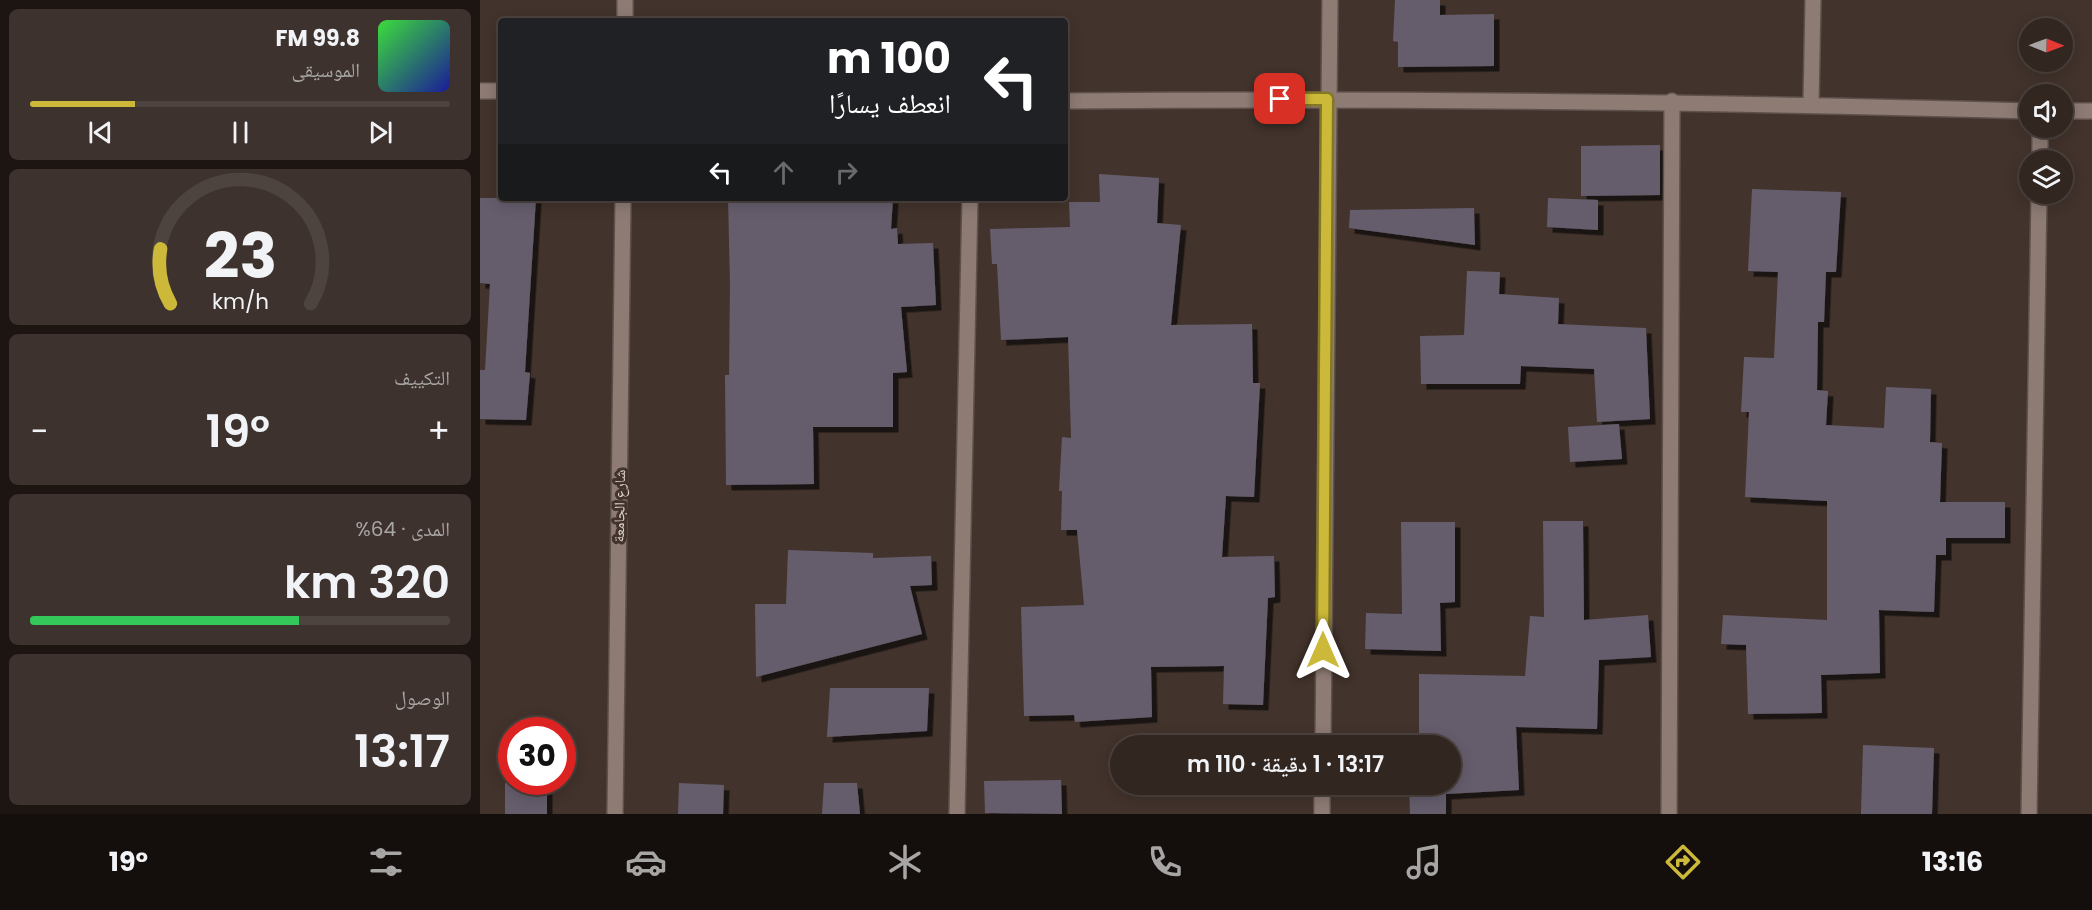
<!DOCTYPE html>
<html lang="ar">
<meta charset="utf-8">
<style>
:root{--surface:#322621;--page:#3d322e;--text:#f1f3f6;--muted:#a8a5a5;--line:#4d433f;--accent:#ccb939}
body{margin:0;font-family:Poppins,"Noto Naskh Arabic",sans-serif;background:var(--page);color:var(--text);direction:rtl;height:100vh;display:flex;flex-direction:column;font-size:22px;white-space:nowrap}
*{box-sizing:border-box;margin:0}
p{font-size:20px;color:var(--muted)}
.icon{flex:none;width:33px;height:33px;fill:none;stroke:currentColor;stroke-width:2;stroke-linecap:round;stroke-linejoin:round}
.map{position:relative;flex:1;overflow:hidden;direction:ltr}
.details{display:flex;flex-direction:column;gap:9px;padding:9px;background:#1c1512;width:480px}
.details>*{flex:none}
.guide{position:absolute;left:18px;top:18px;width:570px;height:183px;border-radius:6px;box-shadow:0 3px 15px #0003,0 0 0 2px var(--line);direction:rtl;background:#202124;color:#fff;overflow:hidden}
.needle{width:39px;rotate:91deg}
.tools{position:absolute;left:1539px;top:18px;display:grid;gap:12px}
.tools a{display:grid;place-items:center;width:54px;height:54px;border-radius:50%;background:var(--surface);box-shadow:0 3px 15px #0003,0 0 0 2px var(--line);font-size:30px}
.speed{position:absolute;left:18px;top:717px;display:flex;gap:12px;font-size:30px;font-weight:700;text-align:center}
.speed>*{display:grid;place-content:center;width:78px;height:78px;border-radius:50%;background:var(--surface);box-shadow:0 3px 15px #0003,0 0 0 2px var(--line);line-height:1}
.speed .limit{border:9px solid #d22;background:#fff;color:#111}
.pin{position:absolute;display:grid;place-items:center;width:51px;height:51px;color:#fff;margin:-26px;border-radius:12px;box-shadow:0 3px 9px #0006}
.me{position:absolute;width:66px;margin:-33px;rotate:0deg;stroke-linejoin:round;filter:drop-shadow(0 0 4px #0008)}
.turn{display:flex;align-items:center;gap:21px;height:126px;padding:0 18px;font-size:27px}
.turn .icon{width:78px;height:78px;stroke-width:2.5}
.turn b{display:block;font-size:42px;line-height:51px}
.lanes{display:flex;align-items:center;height:57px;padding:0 18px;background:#0003;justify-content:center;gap:30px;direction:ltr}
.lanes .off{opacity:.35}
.big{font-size:45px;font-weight:600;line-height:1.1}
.details .widget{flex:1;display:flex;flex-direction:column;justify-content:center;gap:9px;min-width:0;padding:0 21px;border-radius:9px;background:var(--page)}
.details .dial{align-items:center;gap:0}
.dial svg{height:156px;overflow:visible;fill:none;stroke:var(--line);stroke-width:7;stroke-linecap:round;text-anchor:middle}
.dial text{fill:var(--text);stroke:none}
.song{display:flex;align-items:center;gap:18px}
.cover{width:72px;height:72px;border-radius:9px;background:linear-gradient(135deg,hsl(120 70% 55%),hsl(240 70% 35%))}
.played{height:6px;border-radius:3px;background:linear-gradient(90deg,var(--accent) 25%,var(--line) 25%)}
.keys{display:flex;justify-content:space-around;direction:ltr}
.heat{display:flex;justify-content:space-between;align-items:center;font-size:33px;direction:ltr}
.charge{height:9px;border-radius:4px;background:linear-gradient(90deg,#34c759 64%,var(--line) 0)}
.trip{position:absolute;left:630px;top:735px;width:351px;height:60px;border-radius:30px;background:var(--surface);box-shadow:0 3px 15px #0003,0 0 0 2px var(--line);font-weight:600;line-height:60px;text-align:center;direction:rtl}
.tab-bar{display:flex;height:96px;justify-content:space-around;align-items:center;background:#140f0d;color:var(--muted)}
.tab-bar .icon{width:42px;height:42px}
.tab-bar .active{color:var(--accent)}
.tab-bar b{font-size:27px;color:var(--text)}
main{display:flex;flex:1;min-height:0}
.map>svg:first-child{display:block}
</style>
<main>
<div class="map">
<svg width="1612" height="814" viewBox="0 0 1612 814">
<defs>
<filter id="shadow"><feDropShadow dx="5.5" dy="5.5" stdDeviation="0" flood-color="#0009"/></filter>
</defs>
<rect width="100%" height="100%" fill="#42332c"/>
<!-- building -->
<g fill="#655d6c" filter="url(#shadow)">
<path d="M915 0H960V15L1014 14V66L918 67V42L913 41Z"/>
<path d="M1180 145V195L1101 196V146Z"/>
<path d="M619 174 679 178 677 223 701 225 691 325 772 324 773 383H780L774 497 746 496 742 557 794 556 795 597 788 598 783 705 743 704 744 666 671 667 672 717 595 722 594 715 544 716 541 607 604 605 597 530H581L582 491H579L582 437 591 438 588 337 521 340 517 264H512L510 229 590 227 589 202H620Z"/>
<path d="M1272 189 1361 192 1356 272H1346L1344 322H1338L1337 390 1348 391 1346 425 1404 428 1406 387 1451 389 1450 442 1462 443 1460 502H1525V538H1466V555H1456L1454 612 1399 610 1400 673 1341 675 1342 713 1268 714 1266 645 1241 644 1243 615 1347 620V501L1265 497 1269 412H1261L1264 357 1294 358 1298 272 1268 271Z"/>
<path d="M0 198H56L45 372 50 373 46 420 0 419V370H5L10 284 0 283Z"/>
<path d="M248 198H413L411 229 417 228 418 244 453 243 456 305 421 307 427 372 413 373V427H333L334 484 246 485 245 375H249L250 284Z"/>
<path d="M1068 198 1118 200V230L1067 227Z"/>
<path d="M994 208 995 245 869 228 870 210Z"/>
<path d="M987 271 1020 272 1019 294 1079 298 1078 324 1166 328 1170 419 1117 422 1114 369 1041 366 1040 384H941L940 336 984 335Z"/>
<path d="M1139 424 1142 459 1090 462 1088 427Z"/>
<path d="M1063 521H1103L1104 620 1168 615 1171 657 1119 660 1117 729 1036 727 1039 790 966 794V814H930L929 784H970V746H928V735L939 734V674L1045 676 1050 616 1064 617Z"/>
<path d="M921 522H975V602L960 603 961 651 885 649 886 613 922 614Z"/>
<path d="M308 550 393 553V558L451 556 452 585 430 586 442 634 276 677 275 604H306Z"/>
<path d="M350 688H449L447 731 347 737Z"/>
<path d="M1383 745 1454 748 1452 814H1381Z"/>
<path d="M581 780 582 814 505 813 504 781Z"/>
<path d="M25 783 67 784V814H25Z"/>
<path d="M199 783 244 785 243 814H198Z"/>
<path d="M344 783H377L380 814H342Z"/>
</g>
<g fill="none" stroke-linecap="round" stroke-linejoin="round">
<defs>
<g id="street">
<path d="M0 91H21"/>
<path d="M585 101C907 98 1228 102 1550 111"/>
<path d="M1331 104 1333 0"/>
<path d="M1582 111H1612"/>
<path d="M1560 160V128"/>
<path d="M843 746 850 0"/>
<path d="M477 814 490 198"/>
<path d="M842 814V784"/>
<path d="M1189 814 1192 101"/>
<path d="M1549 814 1559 194"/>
</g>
<g id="secondary">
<path d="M145 21V0"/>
<path d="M135 814 143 198"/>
</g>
</defs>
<!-- street casing -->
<use href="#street" stroke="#5e514c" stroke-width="18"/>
<!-- secondary casing -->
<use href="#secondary" stroke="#5e514c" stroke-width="18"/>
<!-- street -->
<use href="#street" stroke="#8d7b74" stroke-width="15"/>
<!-- secondary -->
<use href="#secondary" stroke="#8d7b74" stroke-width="15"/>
</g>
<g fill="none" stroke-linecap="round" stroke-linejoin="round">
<defs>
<path id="route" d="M800 99H847L843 650"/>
</defs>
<!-- route casing -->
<use href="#route" stroke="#857825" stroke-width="15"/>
<!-- route -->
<use href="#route" stroke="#ccb939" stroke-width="10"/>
</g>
<g text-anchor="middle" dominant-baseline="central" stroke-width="6" stroke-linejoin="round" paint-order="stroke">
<!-- street labels -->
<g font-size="15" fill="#dad0cc" stroke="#42332c">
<text transform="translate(139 506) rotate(-89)">شارع الجامعة</text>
</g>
</g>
</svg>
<div class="tools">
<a><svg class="needle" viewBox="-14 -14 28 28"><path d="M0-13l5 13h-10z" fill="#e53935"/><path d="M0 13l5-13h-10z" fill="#a8a5a5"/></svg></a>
<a><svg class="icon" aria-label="sound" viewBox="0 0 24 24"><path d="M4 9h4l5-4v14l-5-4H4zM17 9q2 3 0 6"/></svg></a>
<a><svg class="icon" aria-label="layers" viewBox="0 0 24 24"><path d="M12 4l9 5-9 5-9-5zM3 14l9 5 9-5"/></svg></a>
</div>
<div class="speed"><div class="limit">30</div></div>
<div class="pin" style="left:800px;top:99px;background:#d93025"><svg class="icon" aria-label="arrive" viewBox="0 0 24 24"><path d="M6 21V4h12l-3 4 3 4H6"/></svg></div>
<svg class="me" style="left:843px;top:650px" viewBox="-20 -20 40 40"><path d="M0-17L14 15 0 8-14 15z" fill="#ccb939" stroke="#fff" stroke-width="4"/></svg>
<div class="trip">13:17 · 1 دقيقة · 110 m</div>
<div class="guide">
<div class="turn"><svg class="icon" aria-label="left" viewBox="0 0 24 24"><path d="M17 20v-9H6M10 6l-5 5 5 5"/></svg><div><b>100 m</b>انعطف يسارًا</div></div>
<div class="lanes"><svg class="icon" aria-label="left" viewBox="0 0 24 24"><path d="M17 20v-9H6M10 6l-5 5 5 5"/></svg><svg class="icon off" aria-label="ahead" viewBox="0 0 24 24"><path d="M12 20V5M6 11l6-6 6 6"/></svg><svg class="icon off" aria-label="right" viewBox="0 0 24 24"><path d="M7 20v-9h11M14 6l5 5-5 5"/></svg></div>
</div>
</div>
<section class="details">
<div class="widget">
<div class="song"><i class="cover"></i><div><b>99.8 FM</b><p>الموسيقى</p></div></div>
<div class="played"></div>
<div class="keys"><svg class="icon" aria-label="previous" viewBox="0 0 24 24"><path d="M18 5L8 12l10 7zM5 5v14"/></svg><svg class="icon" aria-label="pause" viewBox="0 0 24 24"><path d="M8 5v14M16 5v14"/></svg><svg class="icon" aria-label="next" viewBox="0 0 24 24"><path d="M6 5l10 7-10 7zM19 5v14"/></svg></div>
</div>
<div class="widget dial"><svg viewBox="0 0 100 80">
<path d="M14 69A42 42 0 1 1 86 69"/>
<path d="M14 69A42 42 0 0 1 9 41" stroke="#ccb939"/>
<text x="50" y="56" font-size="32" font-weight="700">23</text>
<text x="50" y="72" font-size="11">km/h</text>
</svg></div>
<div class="widget"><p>التكييف</p>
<div class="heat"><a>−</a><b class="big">19°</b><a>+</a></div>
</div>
<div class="widget"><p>المدى · 64%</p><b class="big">320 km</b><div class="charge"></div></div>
<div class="widget"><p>الوصول</p><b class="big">13:17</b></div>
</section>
</main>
<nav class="tab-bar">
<b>13:16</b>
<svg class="icon active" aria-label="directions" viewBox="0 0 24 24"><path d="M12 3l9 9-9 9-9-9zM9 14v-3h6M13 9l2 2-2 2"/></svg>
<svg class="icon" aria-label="music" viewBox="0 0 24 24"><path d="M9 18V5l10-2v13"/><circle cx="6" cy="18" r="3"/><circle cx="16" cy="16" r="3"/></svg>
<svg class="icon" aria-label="phone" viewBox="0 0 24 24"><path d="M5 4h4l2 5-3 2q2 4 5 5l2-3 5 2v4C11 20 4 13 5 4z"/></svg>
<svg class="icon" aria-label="climate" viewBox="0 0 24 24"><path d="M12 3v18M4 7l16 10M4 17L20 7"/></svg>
<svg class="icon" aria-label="car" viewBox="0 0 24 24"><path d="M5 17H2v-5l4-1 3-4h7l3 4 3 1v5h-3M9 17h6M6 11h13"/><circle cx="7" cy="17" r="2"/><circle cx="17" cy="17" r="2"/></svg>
<svg class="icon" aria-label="filters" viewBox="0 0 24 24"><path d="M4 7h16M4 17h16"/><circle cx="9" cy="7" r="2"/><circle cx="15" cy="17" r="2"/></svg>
<b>19°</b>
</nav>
